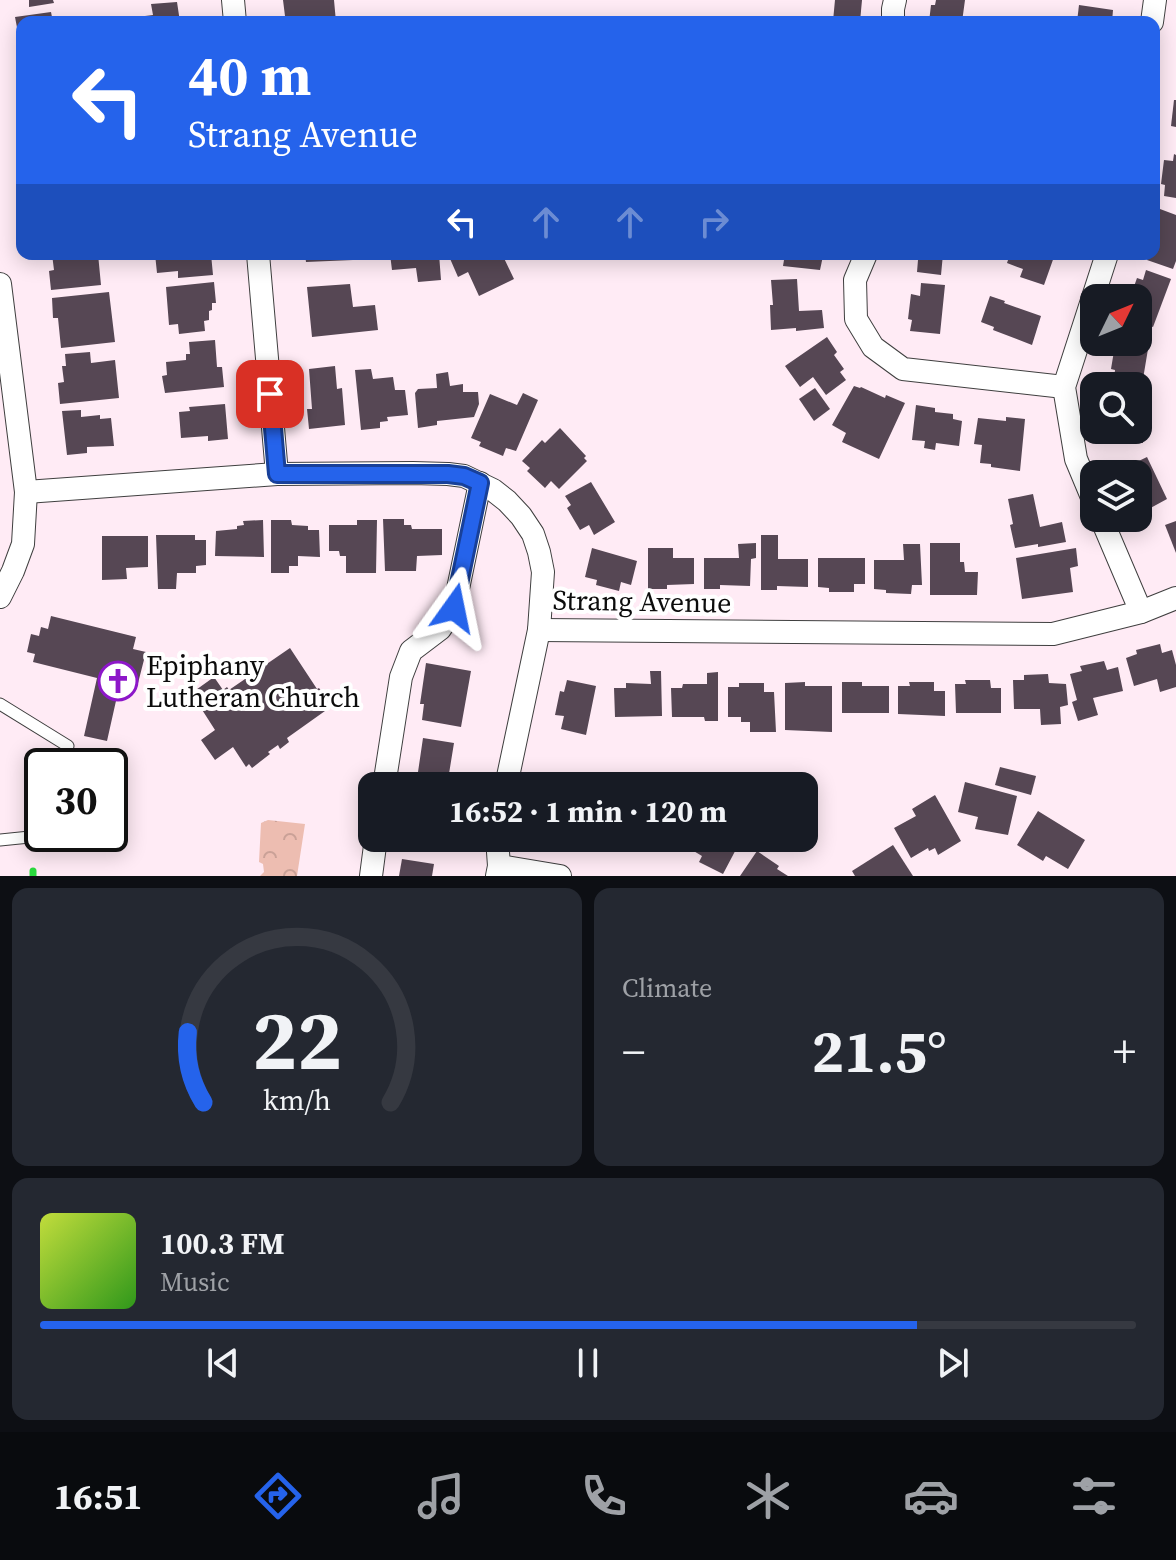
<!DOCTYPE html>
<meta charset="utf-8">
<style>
:root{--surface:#171b24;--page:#242831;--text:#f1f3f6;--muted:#9ea1a6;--line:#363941;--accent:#2563eb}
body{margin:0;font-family:"Source Serif 4",serif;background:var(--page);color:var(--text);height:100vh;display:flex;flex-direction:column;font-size:30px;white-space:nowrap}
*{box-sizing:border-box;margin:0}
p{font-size:26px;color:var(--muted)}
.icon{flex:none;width:44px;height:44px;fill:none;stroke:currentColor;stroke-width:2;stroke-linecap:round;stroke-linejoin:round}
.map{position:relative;height:876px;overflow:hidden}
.sheet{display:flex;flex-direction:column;gap:12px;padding:12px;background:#0d0f14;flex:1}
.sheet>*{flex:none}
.guide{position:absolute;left:16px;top:16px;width:1144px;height:244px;border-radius:16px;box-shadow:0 4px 20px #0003;background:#2563eb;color:#fff;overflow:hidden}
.needle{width:52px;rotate:47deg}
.fabs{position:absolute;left:1080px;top:284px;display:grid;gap:16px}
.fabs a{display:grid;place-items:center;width:72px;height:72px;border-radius:16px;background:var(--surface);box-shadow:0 4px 20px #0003;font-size:40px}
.speed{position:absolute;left:24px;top:748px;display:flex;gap:16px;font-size:40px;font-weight:700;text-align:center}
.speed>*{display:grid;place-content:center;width:104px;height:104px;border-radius:50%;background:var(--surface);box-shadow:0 4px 20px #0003;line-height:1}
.speed .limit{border:4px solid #111;border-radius:12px;background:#fff;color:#111}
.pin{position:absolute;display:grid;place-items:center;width:68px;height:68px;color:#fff;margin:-34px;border-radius:16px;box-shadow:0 4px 12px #0006}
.me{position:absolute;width:88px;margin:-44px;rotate:12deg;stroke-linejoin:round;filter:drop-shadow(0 0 6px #0008)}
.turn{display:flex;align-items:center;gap:28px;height:168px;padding:0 40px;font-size:36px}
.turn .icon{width:104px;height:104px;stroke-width:2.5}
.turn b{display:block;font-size:56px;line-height:68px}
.lanes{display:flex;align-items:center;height:76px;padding:0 40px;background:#0003;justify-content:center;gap:40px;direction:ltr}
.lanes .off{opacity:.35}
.big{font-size:60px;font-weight:700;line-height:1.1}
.sheet .widget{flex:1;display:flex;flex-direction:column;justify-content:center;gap:12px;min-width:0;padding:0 28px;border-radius:16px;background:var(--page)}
.sheet .dial{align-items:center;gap:0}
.dial svg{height:208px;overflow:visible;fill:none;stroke:var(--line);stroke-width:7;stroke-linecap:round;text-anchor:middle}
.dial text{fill:var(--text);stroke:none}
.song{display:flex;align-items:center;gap:24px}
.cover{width:96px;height:96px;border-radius:12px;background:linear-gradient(135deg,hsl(70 70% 55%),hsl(110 70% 35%))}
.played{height:8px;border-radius:4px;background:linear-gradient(90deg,var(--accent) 80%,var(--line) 80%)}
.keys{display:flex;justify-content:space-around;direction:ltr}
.heat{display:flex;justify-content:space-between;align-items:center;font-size:44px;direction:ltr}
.sheet .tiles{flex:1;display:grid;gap:12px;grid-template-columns:1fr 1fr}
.widget:last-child{grid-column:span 2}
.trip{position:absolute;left:358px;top:772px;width:460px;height:80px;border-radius:16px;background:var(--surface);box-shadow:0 4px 20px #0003;font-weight:700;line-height:80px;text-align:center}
.tab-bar{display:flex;height:128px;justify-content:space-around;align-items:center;background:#090b0e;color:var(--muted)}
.tab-bar .icon{width:56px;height:56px}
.tab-bar .selected{color:var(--accent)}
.tab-bar b{font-size:36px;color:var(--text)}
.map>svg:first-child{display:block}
</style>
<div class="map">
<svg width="1176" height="876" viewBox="0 0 1176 876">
<defs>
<pattern id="park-crowns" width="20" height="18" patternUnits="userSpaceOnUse" patternTransform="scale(2)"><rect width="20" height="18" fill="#edbdb1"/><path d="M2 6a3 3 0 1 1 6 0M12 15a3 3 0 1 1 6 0" fill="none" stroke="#caa197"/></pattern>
</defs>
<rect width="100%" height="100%" fill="#ffebf5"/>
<!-- park -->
<path fill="url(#park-crowns)" d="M268 820 305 824 297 876H260L264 872 263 864 259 862 261 823Z"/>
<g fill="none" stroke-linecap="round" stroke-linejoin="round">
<!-- stream -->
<path stroke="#2ada3e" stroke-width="7" d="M33 871V876"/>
</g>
<!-- building -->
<g fill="#564754">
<path d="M29 0H53L54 3 29 7Z"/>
<path d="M283 0H334L336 22H281L280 16H285Z"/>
<path d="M835 0H862L860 22 833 21Z"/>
<path d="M936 0H965L962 22H929L931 5H935Z"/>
<path d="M177 2 180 22H146L145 16 153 15 151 4Z"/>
<path d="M1079 5 1113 10 1112 22H1077Z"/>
<path d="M51 12 53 22H22V37L19 38 15 17Z"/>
<path d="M1174 100H1176V127L1171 126Z"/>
<path d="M1174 154 1176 155V198L1164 196 1165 185 1161 184 1164 160 1173 161Z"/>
<path d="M1160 209 1176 215V261L1173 269 1147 260 1149 254H1154V218L1156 219Z"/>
<path d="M52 254H98L101 285 51 290 49 271 54 270Z"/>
<path d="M155 254H211L213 275 178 278V271L157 273Z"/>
<path d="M305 254H353V260L306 262Z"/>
<path d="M390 254H439L441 280 418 282 416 268 392 270Z"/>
<path d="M448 254H502L514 279 479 296 468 272 458 277Z"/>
<path d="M785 254H811L823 256 820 270 783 266Z"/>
<path d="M909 254H943L941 275 917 272 918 260 909 259Z"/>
<path d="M1010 254H1055L1044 285 1020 277 1023 269 1007 263Z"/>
<path d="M1146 270 1171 279 1153 327 1138 322V298H1127L1128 294 1131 295 1137 278 1143 280Z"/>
<path d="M797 279 799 311 822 310 824 328 796 331V328L771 330 770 305H773L771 280Z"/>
<path d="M214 282 216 303H212V310L209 311V320L204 321 205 331 179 334 178 324 169 325 166 287Z"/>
<path d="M921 283 945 285 940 334 910 331 912 320 908 319 911 294 920 296Z"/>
<path d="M350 284 353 307 375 305 378 330 312 337 307 287Z"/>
<path d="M109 292 115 342 61 348 58 318H53L52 298Z"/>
<path d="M990 296 1005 301 1004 303 1041 316 1032 345 993 330 994 327 981 322Z"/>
<path d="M1138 336 1150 337 1142 385 1114 381 1115 370 1111 369 1115 345 1124 347 1125 342H1138Z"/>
<path d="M827 337 837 352 834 355 844 369 840 372 846 380 826 395 813 377 800 387 785 366Z"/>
<path d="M215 340 217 367H222L224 387 165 393 162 376 167 375 166 362 186 360V354H190L189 342Z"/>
<path d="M90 352 91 363 115 360 119 398 60 404 58 383 64 382 62 366H66L65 354Z"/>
<path d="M335 366 337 389 342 388 345 425 309 429 307 409H312L309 369Z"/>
<path d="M371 369 373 379 393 377 395 390H405L408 415 387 417 388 421 380 422V428L361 430 355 370Z"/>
<path d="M448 372 450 386 463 384V392H478L479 404 474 417 437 421V425L418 428 415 393 418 389 437 388 436 374Z"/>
<path d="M854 386 860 388 861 387 885 398 886 395 905 403 879 459 842 442 846 433 832 425Z"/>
<path d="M815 388 830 409 814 421 799 399Z"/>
<path d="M523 393 538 400 516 451 506 448 503 456 479 446 481 442 471 438 490 394 517 405Z"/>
<path d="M225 404 228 439 208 441V436L181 438 179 412 190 411 189 407Z"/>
<path d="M916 405 935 408V412L953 414V419L962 421 959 446 936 443 935 450 924 448 925 441 912 440Z"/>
<path d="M1142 406 1143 443 1109 444 1108 430H1138V407Z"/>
<path d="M81 410V417L100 415V419L111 418 114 446 87 447V453L67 455 62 411Z"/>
<path d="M1006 417 1025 419 1020 471 991 467V464L980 463 982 445 974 444 978 418 1006 421Z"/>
<path d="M560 428 586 456 584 458 587 461 559 489 551 481 545 488 527 471 530 468 522 461 542 440 545 443Z"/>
<path d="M1147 457 1167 499 1145 511 1140 500 1138 501V474H1122L1120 470Z"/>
<path d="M591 482 615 522 594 535 589 525 580 530 567 508 571 505 565 496Z"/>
<path d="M1033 494 1040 527 1062 522 1066 542 1038 547V544L1015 548 1010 525 1013 524 1008 499Z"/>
<path d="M383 519H404V525H411L412 529H442V555L417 556 416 571H385Z"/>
<path d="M263 520 264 557 215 556 216 531 237 529V526L244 525 243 521Z"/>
<path d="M271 520H291L292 525 308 526V530H319L320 557 298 556V566H289V573H271Z"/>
<path d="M357 520H377L376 573H346V556H340L339 551H329V525H357Z"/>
<path d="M1176 521V553L1165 525Z"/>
<path d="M156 535H195V540H206V565L196 566V573H177L176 589H158Z"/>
<path d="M761 535H778V559H808V587L777 586V590H761Z"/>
<path d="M102 536H148V567L126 568 127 579 102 580Z"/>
<path d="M756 543V558L751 559 750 586 720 585V589H704V558H739L738 544Z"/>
<path d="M930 543H960V562H964L965 572H978L977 595H930Z"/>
<path d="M903 544H920L922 585H912L911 594 886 593V590L874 589V560H904Z"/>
<path d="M592 548 637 561 631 585 621 582 619 591 596 585 597 580 585 577Z"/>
<path d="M648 548H673V558H694V584L667 585V589H648Z"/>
<path d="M1076 548 1078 566 1070 568 1073 592 1022 599 1016 558Z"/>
<path d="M818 558H865V584H854V592H829V588L818 587Z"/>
<path d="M51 616 136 637 133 649 146 652 137 687 120 683 107 741 84 736 97 678 33 662 35 654 27 652 31 634 39 636 41 627 48 629Z"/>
<path d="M1160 644 1162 653 1172 650 1176 665V687L1160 692 1157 679 1134 686 1126 658 1137 654 1136 650Z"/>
<path d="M290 648 317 689 319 688 332 706 287 738 289 742 280 749 278 745 268 752 270 754 252 768 249 764 246 767 233 747 215 760 201 740 215 730 199 705 201 703 193 692 214 677 223 690 227 687 229 690Z"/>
<path d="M1104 661 1107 670 1118 667 1123 691 1093 698 1098 715 1078 721 1072 702 1077 700 1070 674 1082 671 1080 666Z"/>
<path d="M426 663 471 671 461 727 422 720 424 704H420Z"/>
<path d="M650 671H661L662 716 615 717 614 688H626V683L651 684Z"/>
<path d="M718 672V721H705L704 717H672L671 688H682L683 684H707V673Z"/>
<path d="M1048 674 1049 683 1066 684 1068 705 1060 707 1061 724 1041 725 1040 709H1014L1013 680H1024V675Z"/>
<path d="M567 680 596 686 586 735 561 729 564 716 555 715 560 691 564 692Z"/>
<path d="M965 680H990L991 688H1001V713H956L955 684H966Z"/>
<path d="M805 682V686H832V732L785 730V683Z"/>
<path d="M842 682H862V686H889V713H842Z"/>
<path d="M909 682H934V691H945V716L898 714V686H910Z"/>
<path d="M739 683H764V692H774L776 732H750V722H741V717H728V687H739Z"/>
<path d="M423 738 454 743 447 786H424L426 773 418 772Z"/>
<path d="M1000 767 1036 776 1031 795 995 785Z"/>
<path d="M544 781 570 784 569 786H544Z"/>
<path d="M965 782 1017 796 1008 835 975 829 978 817 958 812Z"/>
<path d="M935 795 961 841 938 855 935 848 929 851 928 848 911 858 894 828 916 816 912 809Z"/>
<path d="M1038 811 1085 840 1068 869 1046 856 1043 861 1017 845Z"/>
<path d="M405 838H438L437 849 404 843Z"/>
<path d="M631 838H659L656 850 630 844Z"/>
<path d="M685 838H742L723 874 699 862 702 856 682 844Z"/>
<path d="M893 845 913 876H855L852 871Z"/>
<path d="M757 851 779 866 777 869 788 876H740Z"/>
<path d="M402 859 434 864 432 876H399Z"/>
</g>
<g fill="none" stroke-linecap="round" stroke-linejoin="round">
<defs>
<g id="lane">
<path d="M0 704 68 746"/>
<path d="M0 840 59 834"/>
</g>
<g id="street">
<path d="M233 0 235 22"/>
<path d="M893 22V9L895 0"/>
<path d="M1152 22 1155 0"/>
<path d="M258 254 277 474"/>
<path d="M866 254 855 280 856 319 873 347 903 369 1064 387"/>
<path d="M0 284 26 492 23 544 13 571 0 597"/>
<path d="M26 492 277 474 413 473 448 474 464 476 493 490 507 501 521 516 533 534 539 552 543 572 539 630 506 786"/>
<path d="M1094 502 1076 459 1064 387 1107 254"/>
<path d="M1101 518 1141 612"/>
<path d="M539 630 1053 634 1141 612 1176 598"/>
<path d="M384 786 401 677 411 651 440 629 454 608 480 483"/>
<path d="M497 838 499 866 497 876"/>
<path d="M499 866 560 876"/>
<path d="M371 876 376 838"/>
</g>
</defs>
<!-- lane casing -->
<use href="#lane" stroke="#3f3f3f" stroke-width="13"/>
<!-- street casing -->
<use href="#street" stroke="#3f3f3f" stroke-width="24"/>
<!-- lane -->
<use href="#lane" stroke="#fff" stroke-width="11"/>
<!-- street -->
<use href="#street" stroke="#fff" stroke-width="22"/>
</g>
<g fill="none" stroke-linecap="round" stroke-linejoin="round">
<defs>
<path id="route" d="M270 394 277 474H448L464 476 480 483 454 608"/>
</defs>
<!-- route casing -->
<use href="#route" stroke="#184099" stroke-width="20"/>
<!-- route -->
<use href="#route" stroke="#2563eb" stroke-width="14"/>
</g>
<!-- icons -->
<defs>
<symbol id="church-ring" viewBox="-11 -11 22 22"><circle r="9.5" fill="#fff" stroke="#8d17c9" stroke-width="1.5"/><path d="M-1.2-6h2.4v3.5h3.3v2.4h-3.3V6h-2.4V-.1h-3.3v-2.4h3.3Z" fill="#8d17c9"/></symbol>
</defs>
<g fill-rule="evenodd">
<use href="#church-ring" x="96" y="659" width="44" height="44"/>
</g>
<g text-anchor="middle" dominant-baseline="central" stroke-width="8" stroke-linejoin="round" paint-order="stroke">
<!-- street labels -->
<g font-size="28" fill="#0c0c0c" stroke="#fff">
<text transform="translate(642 601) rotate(1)">Strang Avenue</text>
</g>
<!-- poi labels -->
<g font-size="28" fill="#0c0c0c" stroke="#fff" text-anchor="start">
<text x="146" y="665">Epiphany<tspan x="146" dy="32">Lutheran Church</tspan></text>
</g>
</g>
</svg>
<div class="fabs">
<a><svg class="needle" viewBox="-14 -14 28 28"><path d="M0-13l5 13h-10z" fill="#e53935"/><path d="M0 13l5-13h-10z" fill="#9ea1a6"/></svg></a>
<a><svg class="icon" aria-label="search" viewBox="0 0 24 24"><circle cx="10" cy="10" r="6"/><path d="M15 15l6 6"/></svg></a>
<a><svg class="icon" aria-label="layers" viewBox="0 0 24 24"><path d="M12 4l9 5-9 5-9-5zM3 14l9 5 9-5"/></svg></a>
</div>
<div class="speed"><div class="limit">30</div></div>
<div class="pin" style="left:270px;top:394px;background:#d93025"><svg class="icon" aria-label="arrive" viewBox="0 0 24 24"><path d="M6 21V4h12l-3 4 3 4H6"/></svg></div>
<svg class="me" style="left:454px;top:608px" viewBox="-20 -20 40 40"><path d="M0-17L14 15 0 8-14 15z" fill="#2563eb" stroke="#fff" stroke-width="4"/></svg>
<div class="trip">16:52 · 1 min · 120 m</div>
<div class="guide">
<div class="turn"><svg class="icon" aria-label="left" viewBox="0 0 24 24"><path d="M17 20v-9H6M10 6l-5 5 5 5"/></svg><div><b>40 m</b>Strang Avenue</div></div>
<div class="lanes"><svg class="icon" aria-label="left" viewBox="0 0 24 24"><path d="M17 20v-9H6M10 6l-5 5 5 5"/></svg><svg class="icon off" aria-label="ahead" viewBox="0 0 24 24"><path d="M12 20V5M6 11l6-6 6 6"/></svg><svg class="icon off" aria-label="ahead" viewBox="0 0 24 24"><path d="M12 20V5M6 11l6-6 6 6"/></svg><svg class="icon off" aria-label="right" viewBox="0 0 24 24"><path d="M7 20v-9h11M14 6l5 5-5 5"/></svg></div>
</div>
</div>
<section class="sheet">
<div class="tiles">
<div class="widget dial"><svg viewBox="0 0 100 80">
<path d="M14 69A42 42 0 1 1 86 69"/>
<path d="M14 69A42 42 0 0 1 8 42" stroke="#2563eb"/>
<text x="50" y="56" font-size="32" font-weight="700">22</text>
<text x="50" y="72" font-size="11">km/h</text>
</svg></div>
<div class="widget"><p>Climate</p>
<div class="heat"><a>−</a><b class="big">21.5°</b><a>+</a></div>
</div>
<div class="widget">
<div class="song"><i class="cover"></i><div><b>100.3 FM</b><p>Music</p></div></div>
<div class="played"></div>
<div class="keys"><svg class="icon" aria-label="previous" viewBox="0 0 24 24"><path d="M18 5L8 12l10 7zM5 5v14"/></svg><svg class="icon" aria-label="pause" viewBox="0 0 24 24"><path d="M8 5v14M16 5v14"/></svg><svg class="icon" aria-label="next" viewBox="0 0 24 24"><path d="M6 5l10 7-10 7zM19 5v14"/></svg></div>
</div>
</div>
</section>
<nav class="tab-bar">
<b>16:51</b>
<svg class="icon selected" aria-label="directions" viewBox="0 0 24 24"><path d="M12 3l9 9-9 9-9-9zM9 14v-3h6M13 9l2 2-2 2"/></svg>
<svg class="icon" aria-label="music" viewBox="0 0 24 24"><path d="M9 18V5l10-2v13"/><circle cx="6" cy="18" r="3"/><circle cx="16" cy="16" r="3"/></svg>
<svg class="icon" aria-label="phone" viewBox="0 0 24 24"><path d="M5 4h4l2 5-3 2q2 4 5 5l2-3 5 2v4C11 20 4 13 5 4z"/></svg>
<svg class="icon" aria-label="climate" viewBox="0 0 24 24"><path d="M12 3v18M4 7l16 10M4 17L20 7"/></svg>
<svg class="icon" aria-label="car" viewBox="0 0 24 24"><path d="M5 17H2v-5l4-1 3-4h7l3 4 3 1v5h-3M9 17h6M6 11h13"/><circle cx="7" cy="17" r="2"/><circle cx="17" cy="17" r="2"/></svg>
<svg class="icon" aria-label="filters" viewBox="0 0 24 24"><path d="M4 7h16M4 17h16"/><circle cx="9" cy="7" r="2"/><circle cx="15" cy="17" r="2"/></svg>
</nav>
